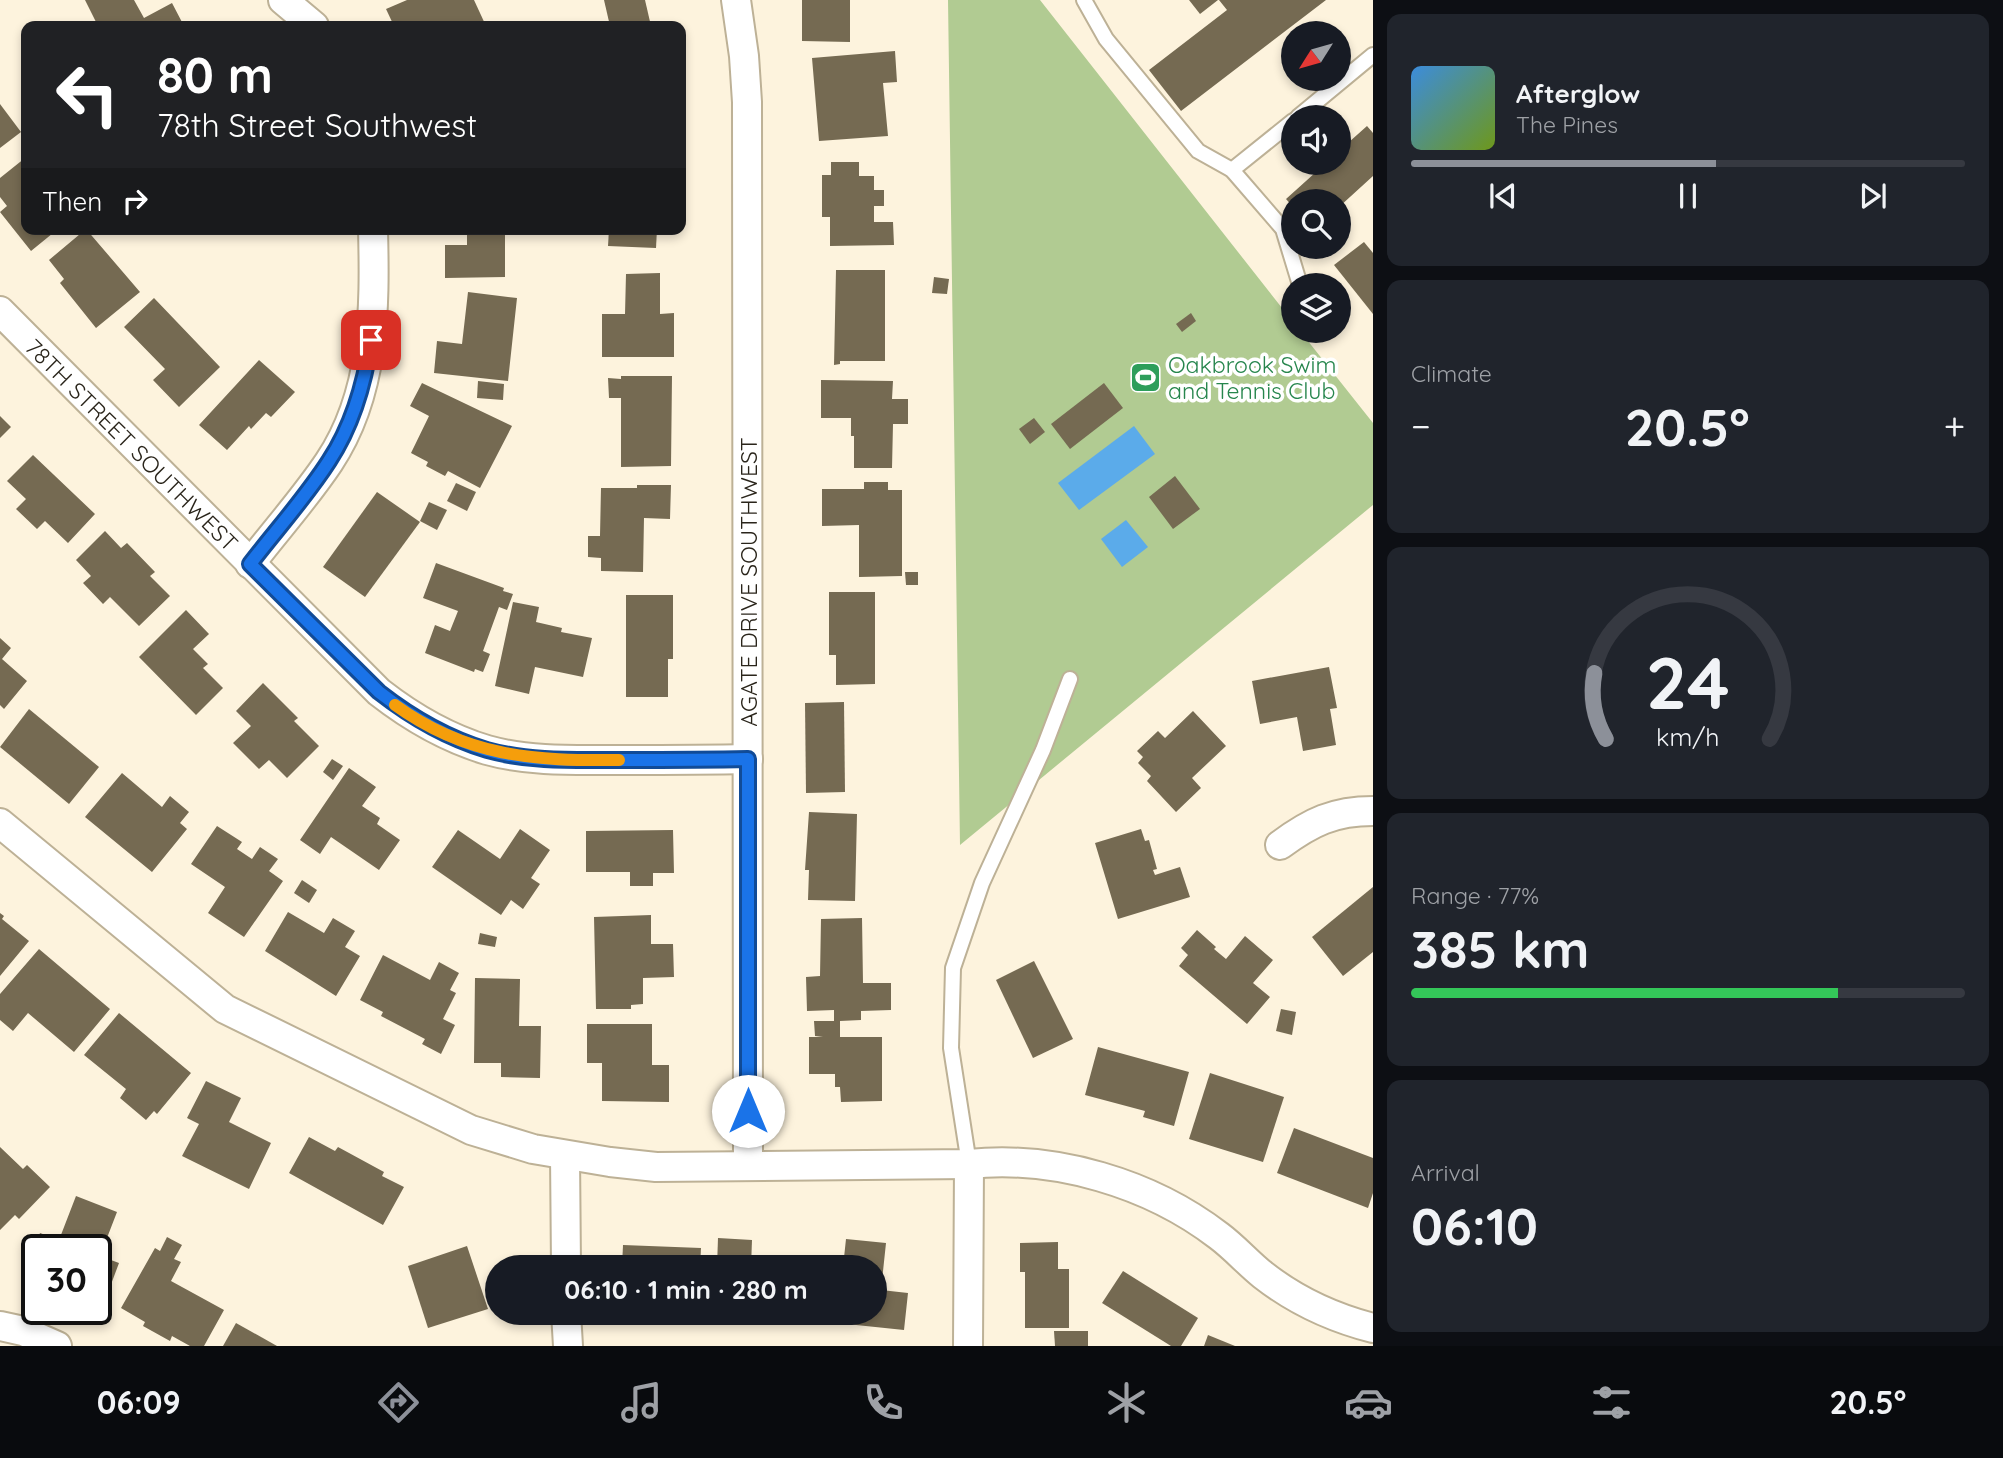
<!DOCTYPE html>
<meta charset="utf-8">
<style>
:root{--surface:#171b24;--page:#20242c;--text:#f1f3f6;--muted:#9ea1a6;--line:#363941;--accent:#8c9099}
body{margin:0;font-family:Quicksand,sans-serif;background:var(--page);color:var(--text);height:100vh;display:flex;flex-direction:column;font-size:26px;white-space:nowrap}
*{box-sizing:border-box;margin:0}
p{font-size:23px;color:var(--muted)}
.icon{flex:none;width:38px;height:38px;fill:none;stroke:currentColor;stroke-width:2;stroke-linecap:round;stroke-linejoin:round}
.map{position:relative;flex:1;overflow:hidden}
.details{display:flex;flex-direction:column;gap:14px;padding:14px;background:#0d0f14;width:630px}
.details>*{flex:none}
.hud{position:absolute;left:21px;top:21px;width:665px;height:214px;border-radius:14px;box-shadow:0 4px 10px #0003;background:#202124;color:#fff;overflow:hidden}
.needle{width:46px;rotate:233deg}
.buttons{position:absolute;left:1281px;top:21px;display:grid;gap:14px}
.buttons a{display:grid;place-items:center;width:70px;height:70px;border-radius:50%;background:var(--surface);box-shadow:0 4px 10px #0003;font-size:35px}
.speed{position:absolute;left:21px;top:1234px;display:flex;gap:14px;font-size:35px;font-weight:700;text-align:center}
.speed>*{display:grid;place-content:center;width:91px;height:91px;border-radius:50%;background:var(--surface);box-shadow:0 4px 10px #0003;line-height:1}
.speed .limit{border:4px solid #111;border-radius:10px;background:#fff;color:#111}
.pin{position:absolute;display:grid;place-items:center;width:60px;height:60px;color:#fff;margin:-30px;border-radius:14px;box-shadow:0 4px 10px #0006}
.me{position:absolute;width:77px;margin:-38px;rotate:0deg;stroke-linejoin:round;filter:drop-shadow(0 0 5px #0008)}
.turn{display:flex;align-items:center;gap:24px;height:147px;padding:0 21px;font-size:32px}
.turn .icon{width:91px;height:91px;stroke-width:2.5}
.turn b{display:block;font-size:49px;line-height:60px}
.then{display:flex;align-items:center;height:66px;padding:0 21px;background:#0003;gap:14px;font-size:26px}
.big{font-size:52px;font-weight:700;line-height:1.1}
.details .tile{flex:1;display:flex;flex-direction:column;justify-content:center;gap:10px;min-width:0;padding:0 24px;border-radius:14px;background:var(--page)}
.details .dial{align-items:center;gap:0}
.dial svg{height:182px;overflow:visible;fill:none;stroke:var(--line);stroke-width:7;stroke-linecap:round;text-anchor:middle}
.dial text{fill:var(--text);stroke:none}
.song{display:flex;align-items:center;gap:21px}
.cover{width:84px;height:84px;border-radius:10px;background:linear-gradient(135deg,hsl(210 70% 55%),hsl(80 70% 35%))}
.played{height:7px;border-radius:4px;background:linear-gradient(90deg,var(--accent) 55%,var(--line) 55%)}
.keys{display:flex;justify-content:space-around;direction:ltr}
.heat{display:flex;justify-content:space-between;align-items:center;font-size:38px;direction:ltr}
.charge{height:10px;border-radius:5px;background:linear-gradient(90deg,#34c759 77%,var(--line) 0)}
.trip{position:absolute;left:485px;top:1255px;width:402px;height:70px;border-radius:35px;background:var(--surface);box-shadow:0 4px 10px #0003;font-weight:700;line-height:70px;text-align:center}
.menu{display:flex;height:112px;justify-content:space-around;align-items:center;background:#090b0e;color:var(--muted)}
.menu .icon{width:49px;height:49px}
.menu .current{color:var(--accent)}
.menu b{font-size:32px;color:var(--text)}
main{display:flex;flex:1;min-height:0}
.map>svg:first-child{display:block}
</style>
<main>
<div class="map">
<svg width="1373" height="1346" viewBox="0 0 1373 1346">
<rect width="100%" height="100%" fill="#fdf3dd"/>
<!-- green -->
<path fill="#b1cb92" d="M948 0H1040L1293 322V331H1300L1373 423V505L960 845Z"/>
<!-- water -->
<g fill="#5babea">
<path d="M1134 426 1155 454 1079 510 1058 483Z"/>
<path d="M1126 520 1148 547 1122 567 1101 539Z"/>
</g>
<!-- building -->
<g fill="#756a52">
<path d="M85 0H134L144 18 172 3 184 26H98Z"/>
<path d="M407 0H474L486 26H394L386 9Z"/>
<path d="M604 0H645L651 26H610Z"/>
<path d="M802 0H850V42L802 41Z"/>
<path d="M1189 0H1218L1200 14Z"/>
<path d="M1219 0H1326L1181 111 1149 70 1227 10Z"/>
<path d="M895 51 897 82 883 83 888 136 819 141 812 58Z"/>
<path d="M0 104 21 132 0 148Z"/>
<path d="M1367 126 1373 133V176L1339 207V201H1293V207L1286 199 1326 163H1339V151Z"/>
<path d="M25 158 26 229H58L31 251 0 212 7 206 0 197V178Z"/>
<path d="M831 162H859V176H874V190H884V206H874V222H893L894 245 830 246V217H822V175H831Z"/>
<path d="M86 229 140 292 96 328 60 283 64 279 49 260Z"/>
<path d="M467 229H505V277L445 278V245H467Z"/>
<path d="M609 229H657L656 248 608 246Z"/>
<path d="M1364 242 1373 253V314L1334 265Z"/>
<path d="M836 270H885V361H840V364L834 365Z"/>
<path d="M660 273V314L674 313V357H602V314H625L626 274Z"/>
<path d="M934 277 949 279 947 294 932 293Z"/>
<path d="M468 292 517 298 508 381 434 373 437 341 462 344Z"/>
<path d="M154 298 220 367 179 407 153 380 165 369 124 327Z"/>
<path d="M1191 313 1196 321 1182 332 1176 324Z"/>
<path d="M259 360 295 392 271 417 266 413 251 429 249 426 227 450 199 425Z"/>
<path d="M621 376H672L671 466 621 467V398H609L608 378 621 379Z"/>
<path d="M1144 376H1158L1157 388 1143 387Z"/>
<path d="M821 380 893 381 892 399H908V424H893L892 468H854V436H851V418H821Z"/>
<path d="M478 381 504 384 503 400 477 398Z"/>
<path d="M422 383 512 426 480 488 448 471 445 476 426 466 428 462 411 453 429 416 410 406Z"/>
<path d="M1104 383 1123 408 1070 449 1051 424Z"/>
<path d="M0 416 11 427 0 438Z"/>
<path d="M1034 418 1045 432 1030 444 1019 429Z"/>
<path d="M33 455 95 514 68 543 45 521 37 529 16 509 26 499 7 481Z"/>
<path d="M1175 476 1200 509 1173 529 1149 497Z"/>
<path d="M864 482H888V490H902V576L859 577V525L822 526V489H864Z"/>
<path d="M456 483 476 492 467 511 447 501Z"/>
<path d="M637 485H671L670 519 644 518 643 572 601 571V558L588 557V536H600L601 488H637Z"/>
<path d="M377 492 420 522 365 597 323 567Z"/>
<path d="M429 502 447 510 437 530 420 521Z"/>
<path d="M105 531 121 548 127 543 155 572 150 576 170 596 139 626 110 597 103 604 83 583 91 576 76 560Z"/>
<path d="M436 563 504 588 503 591 513 594 507 610 499 607 483 651 490 654 483 672 475 669 474 672 425 653 435 625 450 631 458 611 423 598Z"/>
<path d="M905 572H918V585H906Z"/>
<path d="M829 592H875V684L836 685V655H829Z"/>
<path d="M626 595H673V659H668V697H626Z"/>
<path d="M513 602 539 607 536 622 562 628 561 632 592 638 583 677 535 667 529 694 495 686Z"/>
<path d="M186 610 209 634 193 649 208 664 203 668 223 688 196 715 139 657Z"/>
<path d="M0 638 11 648 2 659 27 681 4 709 0 705Z"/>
<path d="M1329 667 1337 708 1330 709 1336 745 1303 751 1297 717 1260 724 1252 681Z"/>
<path d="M263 683 298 718 294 721 319 746 287 778 269 760 259 769 233 743 251 726 236 711Z"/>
<path d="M844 702 845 792 806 793 805 703Z"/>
<path d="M29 709 99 767 69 804 0 747Z"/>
<path d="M1193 711 1226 746 1192 778 1201 788 1176 812 1147 781 1151 776 1138 763 1143 757 1137 751 1158 731 1165 738Z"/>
<path d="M332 759 343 766 333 780 323 772Z"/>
<path d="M349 768 376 787 362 806 380 818 377 824 400 840 379 870 331 837 320 854 300 840Z"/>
<path d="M122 773 162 807 170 796 189 812 180 823 187 829 152 872 85 817Z"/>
<path d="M809 812 857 814 855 901 808 900 809 870H805Z"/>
<path d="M217 826 242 842 237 849 252 859 260 847 278 859 269 871 283 881 244 937 208 913 225 887 191 864Z"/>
<path d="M520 829 550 850 531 878 540 884 523 909 511 900 501 915 432 867 458 830 500 859Z"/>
<path d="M1141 829 1145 841 1149 840 1157 869 1153 870 1155 875 1180 867 1190 897 1118 919 1095 843Z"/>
<path d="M673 830 674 873H653V886H630V872H586V831Z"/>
<path d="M302 880 317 890 309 903 294 893Z"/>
<path d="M1373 887V952L1343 976 1312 937Z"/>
<path d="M288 912 324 933 333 918 355 931 345 947 360 956 336 996 265 951Z"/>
<path d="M0 913 4 916 2 919 29 941 0 976Z"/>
<path d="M651 915V944H673L674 977 643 978V1004L631 1005V1009H596L594 917Z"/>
<path d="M862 918 863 983H891V1010L861 1011V1020L840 1021V1037H882V1101L841 1102 840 1087H835V1074H809V1037H823L815 1036 814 1021H834V1010L807 1011 806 977 820 976 821 919Z"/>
<path d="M1197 930 1216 947 1214 949 1226 959 1245 936 1273 960 1253 983 1270 997 1247 1024 1179 966 1188 955 1181 948Z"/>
<path d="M480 933 497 937 495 947 478 944Z"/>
<path d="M39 949 110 1009 74 1052 28 1013 13 1031 0 1020V994Z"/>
<path d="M383 955 430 980 439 962 459 973 450 990 456 993 443 1019 455 1025 441 1054 422 1044 425 1039 381 1016 383 1012 360 1000Z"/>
<path d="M1034 961 1073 1039 1033 1058 996 980Z"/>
<path d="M475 978 520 979 519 1026H541L540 1078 501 1077V1063H474Z"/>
<path d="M1281 1009 1296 1012 1292 1035 1276 1031Z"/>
<path d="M119 1013 191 1073 157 1114 154 1111 146 1120 120 1098 126 1089 84 1055Z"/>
<path d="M587 1024H652V1065H669V1102L602 1101V1063H587Z"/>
<path d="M1098 1047 1189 1072 1174 1126 1143 1117 1145 1111 1085 1095Z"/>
<path d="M1210 1073 1284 1097 1263 1162 1189 1139Z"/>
<path d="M206 1081 241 1098 229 1122 271 1143 249 1189 182 1156 199 1124 187 1118Z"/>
<path d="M1294 1128 1373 1158V1193L1368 1208 1277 1173Z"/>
<path d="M309 1137 335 1151 338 1147 384 1172 382 1176 404 1187 383 1225 289 1173Z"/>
<path d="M0 1147 23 1169 27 1165 50 1187 19 1219 15 1215 0 1230Z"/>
<path d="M76 1196 117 1212 100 1256 119 1263 104 1303 96 1300V1250H37V1277L25 1273 40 1233 59 1240Z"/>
<path d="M167 1237 182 1245 174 1259 181 1262 171 1281 224 1310 204 1346H190L172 1336 170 1341 143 1326 145 1322 121 1308 155 1248 160 1251Z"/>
<path d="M718 1238 752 1240 751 1267H717Z"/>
<path d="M846 1239 886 1243 881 1290 908 1293 904 1330 837 1323 838 1312H875V1267H843Z"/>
<path d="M1058 1242V1269H1069V1328H1025V1272H1020V1243Z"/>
<path d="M623 1245 701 1248 700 1267H622Z"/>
<path d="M467 1246 488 1309 428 1328 408 1266Z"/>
<path d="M1123 1271 1198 1318 1181 1346H1171L1102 1303Z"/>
<path d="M717 1312H801V1322L717 1319Z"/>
<path d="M236 1323 277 1346H223Z"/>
<path d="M1054 1331H1088V1346H1055Z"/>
<path d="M1208 1335 1235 1346H1204Z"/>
</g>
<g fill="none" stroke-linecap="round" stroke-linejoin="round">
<defs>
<g id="lane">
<path d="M1084 0 1106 39 1198 151 1232 170 1283 229 1300 285"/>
<path d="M1298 117 1373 55"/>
<path d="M1232 170 1293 121"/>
<path d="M969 1164 951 1048 953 968 982 883 1043 750 1070 679"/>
</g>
<g id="street">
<path d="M283 0 314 26"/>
<path d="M736 0 744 56 747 102 748 1165"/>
<path d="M0 311 379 692C411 717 447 738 487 750 530 762 575 760 620 760 662 760 705 760 748 759"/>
<path d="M250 564C276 530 305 498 329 462 375 393 375 309 373 229"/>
<path d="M0 823 225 1009 471 1130 533 1149 610 1162 656 1167 969 1164C1055 1155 1150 1183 1219 1236 1235 1248 1248 1263 1263 1275 1295 1300 1334 1318 1373 1328"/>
<path d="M1280 845C1311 822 1334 811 1373 811"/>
<path d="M565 1155 566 1267"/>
<path d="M566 1312 568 1346"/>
<path d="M0 1326 23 1331 57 1346"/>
<path d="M968 1346 969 1164"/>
</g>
</defs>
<!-- lane casing -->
<use href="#lane" stroke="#bdb196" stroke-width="18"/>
<!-- street casing -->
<use href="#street" stroke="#bdb196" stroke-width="32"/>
<!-- lane -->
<use href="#lane" stroke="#fff" stroke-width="14"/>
<!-- street -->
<use href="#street" stroke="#fff" stroke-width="28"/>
</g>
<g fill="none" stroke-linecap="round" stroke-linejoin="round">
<defs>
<path id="route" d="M371 340C365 381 352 426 329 461 306 497 276 530 250 564L379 692C411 717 447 738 487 750 530 762 575 760 620 760 662 760 705 760 748 759V1111"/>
</defs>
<!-- route casing -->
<use href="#route" stroke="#114b97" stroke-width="18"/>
<!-- route -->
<use href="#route" stroke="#1a73e8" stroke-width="12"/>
<!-- slow -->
<path stroke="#f59e0b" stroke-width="12" d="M395 705C467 757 534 761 619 760"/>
</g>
<!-- icons -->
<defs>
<symbol id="stadium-square" viewBox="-11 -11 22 22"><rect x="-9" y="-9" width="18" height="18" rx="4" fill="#2e9e5b" stroke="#fff"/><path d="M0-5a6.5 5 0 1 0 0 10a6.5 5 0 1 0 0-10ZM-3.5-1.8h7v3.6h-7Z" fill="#fff"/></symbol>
</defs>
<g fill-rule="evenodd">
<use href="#stadium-square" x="1128" y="360" width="35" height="35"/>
</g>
<g text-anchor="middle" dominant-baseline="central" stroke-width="7" stroke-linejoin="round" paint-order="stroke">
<!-- leisure labels -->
<g font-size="23" fill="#27864d" stroke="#fff" text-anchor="start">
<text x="1168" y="364">Oakbrook Swim<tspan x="1168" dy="26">and Tennis Club</tspan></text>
</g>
<!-- street labels -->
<g font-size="23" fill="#2a251b" stroke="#fff">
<text transform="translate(132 445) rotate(45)">78TH STREET SOUTHWEST</text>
<text transform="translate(748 582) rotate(-90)">AGATE DRIVE SOUTHWEST</text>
</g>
</g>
</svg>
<div class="buttons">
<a><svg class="needle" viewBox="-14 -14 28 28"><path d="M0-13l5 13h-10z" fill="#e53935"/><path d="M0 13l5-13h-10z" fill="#9ea1a6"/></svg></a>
<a><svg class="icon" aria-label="sound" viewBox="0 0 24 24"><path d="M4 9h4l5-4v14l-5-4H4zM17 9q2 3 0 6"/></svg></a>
<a><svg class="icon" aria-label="search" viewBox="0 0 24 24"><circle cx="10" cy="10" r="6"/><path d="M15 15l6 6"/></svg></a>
<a><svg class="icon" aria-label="layers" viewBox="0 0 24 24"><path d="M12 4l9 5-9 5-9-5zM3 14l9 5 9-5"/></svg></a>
</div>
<div class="speed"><div class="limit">30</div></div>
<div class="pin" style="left:371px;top:340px;background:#d93025"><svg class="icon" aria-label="arrive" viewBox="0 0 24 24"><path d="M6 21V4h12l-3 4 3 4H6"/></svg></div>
<svg class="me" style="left:748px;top:1111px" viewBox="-20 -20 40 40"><circle r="19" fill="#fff"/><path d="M0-13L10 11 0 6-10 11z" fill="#1a73e8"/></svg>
<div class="trip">06:10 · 1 min · 280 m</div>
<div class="hud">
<div class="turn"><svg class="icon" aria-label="left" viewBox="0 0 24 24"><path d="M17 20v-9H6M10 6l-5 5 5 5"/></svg><div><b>80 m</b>78th Street Southwest</div></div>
<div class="then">Then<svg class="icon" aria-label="right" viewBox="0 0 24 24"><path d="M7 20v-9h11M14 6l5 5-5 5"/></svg></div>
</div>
</div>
<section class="details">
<div class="tile">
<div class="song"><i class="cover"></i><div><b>Afterglow</b><p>The Pines</p></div></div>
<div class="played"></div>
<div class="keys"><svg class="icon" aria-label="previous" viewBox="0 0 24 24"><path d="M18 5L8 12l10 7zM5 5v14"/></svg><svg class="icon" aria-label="pause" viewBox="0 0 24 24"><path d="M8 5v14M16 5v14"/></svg><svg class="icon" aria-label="next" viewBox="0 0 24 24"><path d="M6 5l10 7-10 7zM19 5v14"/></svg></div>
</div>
<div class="tile"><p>Climate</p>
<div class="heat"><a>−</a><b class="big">20.5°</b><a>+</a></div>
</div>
<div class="tile dial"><svg viewBox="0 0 100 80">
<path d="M14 69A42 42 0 1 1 86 69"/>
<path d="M14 69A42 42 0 0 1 9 40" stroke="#8c9099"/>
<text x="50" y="56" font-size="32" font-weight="700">24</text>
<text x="50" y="72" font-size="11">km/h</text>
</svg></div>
<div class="tile"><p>Range · 77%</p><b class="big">385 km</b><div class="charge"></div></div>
<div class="tile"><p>Arrival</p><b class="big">06:10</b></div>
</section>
</main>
<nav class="menu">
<b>06:09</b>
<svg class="icon current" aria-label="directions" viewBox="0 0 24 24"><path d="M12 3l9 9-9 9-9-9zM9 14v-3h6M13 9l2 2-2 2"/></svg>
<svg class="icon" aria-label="music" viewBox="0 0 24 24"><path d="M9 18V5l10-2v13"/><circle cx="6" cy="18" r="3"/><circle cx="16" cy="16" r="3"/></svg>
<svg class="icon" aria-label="phone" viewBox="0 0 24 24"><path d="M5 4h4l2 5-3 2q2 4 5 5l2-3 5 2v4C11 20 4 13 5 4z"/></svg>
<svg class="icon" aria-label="climate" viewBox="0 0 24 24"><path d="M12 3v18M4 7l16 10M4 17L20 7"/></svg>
<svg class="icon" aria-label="car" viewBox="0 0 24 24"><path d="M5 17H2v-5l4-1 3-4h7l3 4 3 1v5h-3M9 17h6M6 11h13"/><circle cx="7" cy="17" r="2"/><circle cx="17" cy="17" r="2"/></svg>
<svg class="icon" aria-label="filters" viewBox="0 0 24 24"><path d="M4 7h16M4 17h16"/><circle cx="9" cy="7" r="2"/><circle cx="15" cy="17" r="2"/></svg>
<b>20.5°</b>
</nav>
